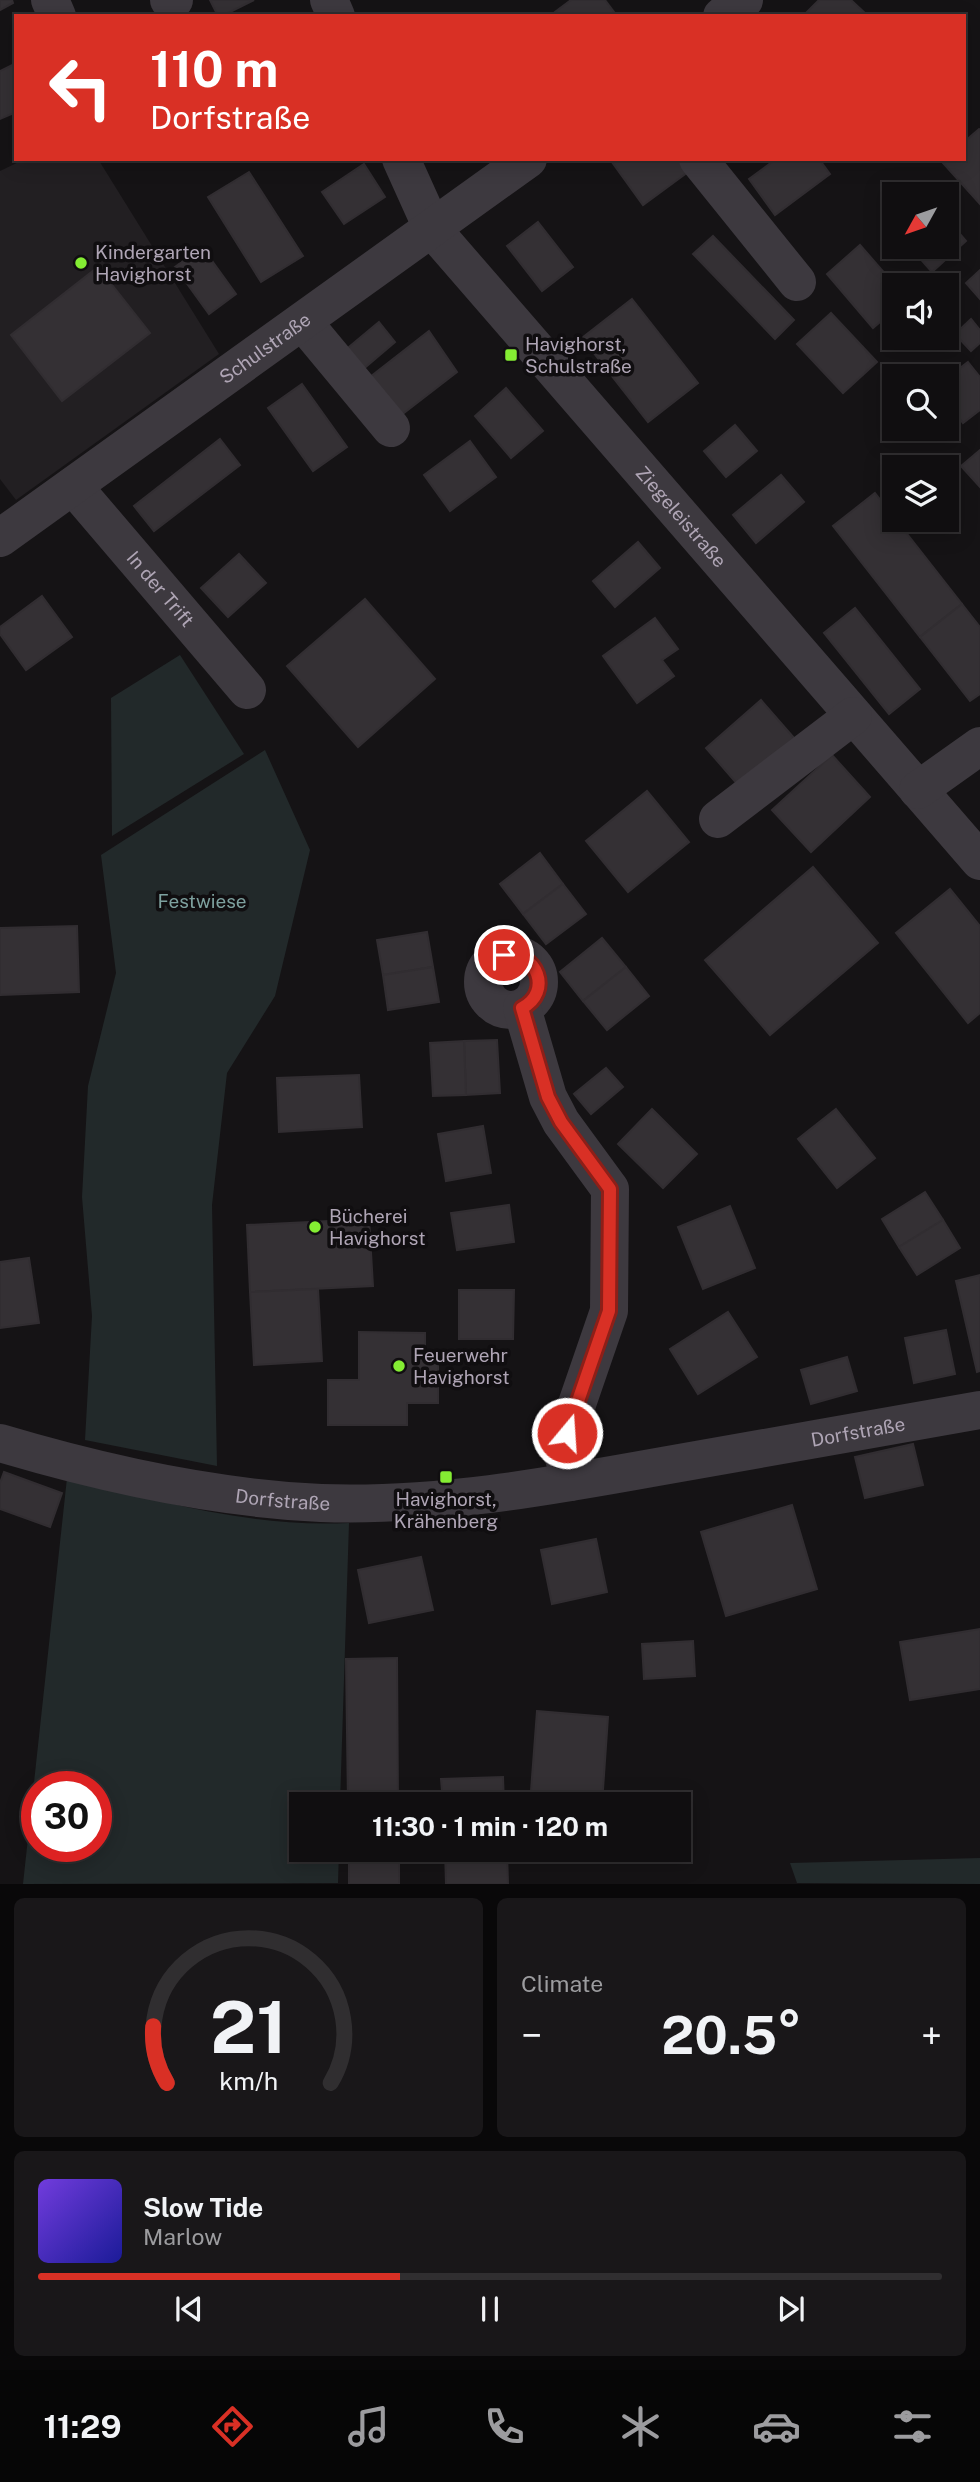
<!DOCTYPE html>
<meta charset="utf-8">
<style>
:root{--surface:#100e10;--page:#191719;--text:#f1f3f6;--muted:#9c9c9f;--line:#302e30;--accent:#d93025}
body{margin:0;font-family:"Public Sans",sans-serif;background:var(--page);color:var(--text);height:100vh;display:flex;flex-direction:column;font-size:26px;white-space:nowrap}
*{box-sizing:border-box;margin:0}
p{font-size:23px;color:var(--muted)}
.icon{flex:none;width:38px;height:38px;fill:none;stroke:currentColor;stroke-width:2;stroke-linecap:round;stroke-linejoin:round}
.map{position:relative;height:1884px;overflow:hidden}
.details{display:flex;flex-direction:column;gap:14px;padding:14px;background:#090809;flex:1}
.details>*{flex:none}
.banner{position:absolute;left:14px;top:14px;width:952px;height:147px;border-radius:0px;box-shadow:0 4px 18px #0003,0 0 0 2px var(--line);background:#d93025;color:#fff;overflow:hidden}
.needle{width:46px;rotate:230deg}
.fabs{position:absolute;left:882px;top:182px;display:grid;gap:14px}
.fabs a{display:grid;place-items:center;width:77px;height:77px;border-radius:0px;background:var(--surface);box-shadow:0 4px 18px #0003,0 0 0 2px var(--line);font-size:35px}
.speed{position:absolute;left:21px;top:1771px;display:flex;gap:14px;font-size:35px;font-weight:700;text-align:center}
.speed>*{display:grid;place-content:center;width:91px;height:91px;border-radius:50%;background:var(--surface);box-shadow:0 4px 18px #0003,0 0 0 2px var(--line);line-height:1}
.speed .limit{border:10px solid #d22;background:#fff;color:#111}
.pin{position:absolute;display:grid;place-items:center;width:60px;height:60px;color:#fff;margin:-30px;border:4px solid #fff;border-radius:50%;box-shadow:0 2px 7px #0007}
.me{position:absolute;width:77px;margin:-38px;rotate:18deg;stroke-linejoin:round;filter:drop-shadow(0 0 5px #0008)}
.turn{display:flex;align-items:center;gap:24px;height:147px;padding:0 21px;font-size:32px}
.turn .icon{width:91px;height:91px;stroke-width:2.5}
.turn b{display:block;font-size:49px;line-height:60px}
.big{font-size:52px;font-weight:700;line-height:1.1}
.details .tile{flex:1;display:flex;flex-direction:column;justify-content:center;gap:10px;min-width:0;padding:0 24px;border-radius:10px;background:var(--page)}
.details .dial{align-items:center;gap:0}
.dial svg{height:182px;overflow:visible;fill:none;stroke:var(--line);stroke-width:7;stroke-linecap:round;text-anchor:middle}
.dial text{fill:var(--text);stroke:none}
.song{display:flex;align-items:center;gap:21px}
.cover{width:84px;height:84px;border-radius:10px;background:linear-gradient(135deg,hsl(260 70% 55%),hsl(240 70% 35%))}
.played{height:7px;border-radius:4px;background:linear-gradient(90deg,var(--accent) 40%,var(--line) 40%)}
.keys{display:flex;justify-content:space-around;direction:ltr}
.heat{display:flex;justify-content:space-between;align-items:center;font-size:38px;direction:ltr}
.details .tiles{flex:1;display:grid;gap:14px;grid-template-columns:1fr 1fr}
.tile:last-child{grid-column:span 2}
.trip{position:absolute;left:289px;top:1792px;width:402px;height:70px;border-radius:0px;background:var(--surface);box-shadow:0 4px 18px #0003,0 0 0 2px var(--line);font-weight:700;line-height:70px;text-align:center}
.tab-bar{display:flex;height:112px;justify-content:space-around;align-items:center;background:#060606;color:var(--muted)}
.tab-bar .icon{width:49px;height:49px}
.tab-bar .active{color:var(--accent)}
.tab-bar b{font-size:32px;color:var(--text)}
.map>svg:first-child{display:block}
</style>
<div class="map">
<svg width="980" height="1884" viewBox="0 0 980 1884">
<rect width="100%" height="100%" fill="#151315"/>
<!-- built -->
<path fill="#221f22" d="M25 159H98L219 354 16 500 0 479V171Z"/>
<!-- green -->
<g fill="#22292a" fill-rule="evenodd">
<path d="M180 655 244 754 112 836 111 698Z"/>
<path d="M265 750 310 850 275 996 227 1073 212 1205 217 1466 85 1440 92 1316 82 1197 88 1086 116 973 101 855Z"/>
<path d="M67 1478C162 1501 250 1528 349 1523L340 1804H301V1850H339L338 1883 23 1884ZM37 1787H96V1846H37Z"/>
<path d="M980 1858V1884L797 1883 790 1863Z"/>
</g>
<!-- building -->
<g fill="#343034" stroke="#312d31" stroke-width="2">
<path d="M0 0H12L13 3 0 10Z"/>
<path d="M210 0H254L222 16H218Z"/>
<path d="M571 0H605L617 16H558L555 12Z"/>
<path d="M819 0H851L865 13 803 16Z"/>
<path d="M16 63V112L0 119V71Z"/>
<path d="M979 129 980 130V204L942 162 946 159H964V142Z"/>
<path d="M615 159H684L692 169 643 205 612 162Z"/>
<path d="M776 159H819L830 174 775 215 749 179Z"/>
<path d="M364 164 385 197 344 224 322 192Z"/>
<path d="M249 172 303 256 261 282 208 197Z"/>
<path d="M947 219 966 241 932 272 910 247H947Z"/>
<path d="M538 222 573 267 542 291 507 246Z"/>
<path d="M713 236 794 320 775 339 693 254Z"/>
<path d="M860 245 895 285 894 310 873 328 827 274Z"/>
<path d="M202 247 236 294 209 314 175 267Z"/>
<path d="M98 267 150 333 62 401 11 335Z"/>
<path d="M980 270V299L966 283Z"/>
<path d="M632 299 698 383 648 422 582 338Z"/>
<path d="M831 313 877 362 843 393 797 344Z"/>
<path d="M971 319 980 330V343L971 351 955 334Z"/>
<path d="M379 322 395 342 355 376 338 356Z"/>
<path d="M429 331 457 372 396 419 365 381Z"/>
<path d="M968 362 980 377V410L963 423 947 402V378Z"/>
<path d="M302 384 347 447 313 471 268 408Z"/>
<path d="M506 388 543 431 511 458 475 416Z"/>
<path d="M735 425 757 451 726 477 704 451Z"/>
<path d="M220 439 240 465 154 531 134 506Z"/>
<path d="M470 441 496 477 450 511 424 475Z"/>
<path d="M980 450V487L961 466Z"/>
<path d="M781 475 804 502 756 543 733 515Z"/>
<path d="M875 493 962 604 920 637 833 526Z"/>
<path d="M638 542 660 568 615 607 593 581Z"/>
<path d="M239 554 266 583 228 617 201 588Z"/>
<path d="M42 596 72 637 26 670 0 634V627Z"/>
<path d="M365 599 435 679 358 747 287 666Z"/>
<path d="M962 604 980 627V694L970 701 920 637Z"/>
<path d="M855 608 920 689 889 714 824 633Z"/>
<path d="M655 618 678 649 662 660 674 676 637 703 603 656Z"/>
<path d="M761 700 794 738 739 786 706 748Z"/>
<path d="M832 755 870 797 811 852 772 810Z"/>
<path d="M647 791 689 842 628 892 586 841Z"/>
<path d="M540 853 563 884 523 914 500 884Z"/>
<path d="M813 867 878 943 770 1035 705 960Z"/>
<path d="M563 884 586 914 546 944 523 914Z"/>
<path d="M950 889 980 926V1013L968 1023 896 933Z"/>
<path d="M77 926 79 992 0 995V928Z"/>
<path d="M427 932 433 967 383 975 377 940Z"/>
<path d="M602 938 626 967 583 1001 560 972Z"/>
<path d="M433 967 439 1002 388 1010 383 975Z"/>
<path d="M626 967 649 996 607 1030 583 1001Z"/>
<path d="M497 1040 500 1093 466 1095 464 1041Z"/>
<path d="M464 1041 466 1095 433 1096 430 1043Z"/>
<path d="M606 1068 623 1087 591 1114 574 1094Z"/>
<path d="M359 1075 362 1127 279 1132 277 1078Z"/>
<path d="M652 1109 697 1154 663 1188 618 1144Z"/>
<path d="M836 1109 875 1158 837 1188 798 1139Z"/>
<path d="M483 1126 491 1173 446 1181 438 1134Z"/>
<path d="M925 1192 943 1220 899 1247 882 1219Z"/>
<path d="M509 1205 514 1242 457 1250 451 1213Z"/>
<path d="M730 1206 755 1268 703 1289 678 1227Z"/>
<path d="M369 1219 373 1286 250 1292 247 1225Z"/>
<path d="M943 1220 960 1248 917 1275 899 1247Z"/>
<path d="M29 1258 39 1323 0 1328V1262Z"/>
<path d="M980 1275V1371L977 1372 956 1281Z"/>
<path d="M318 1289 322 1361 254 1365 250 1292Z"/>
<path d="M459 1290H514L513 1339H459Z"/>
<path d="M728 1312 757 1357 698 1394 670 1349Z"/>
<path d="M946 1330 955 1374 914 1383 905 1338Z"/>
<path d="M359 1332 425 1333V1353H438V1403H407V1425H328V1380H359Z"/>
<path d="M847 1357 857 1391 811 1404 801 1370Z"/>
<path d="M913 1444 923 1485 865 1498 855 1457Z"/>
<path d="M4 1472 62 1493 50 1527 0 1509V1483Z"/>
<path d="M792 1505 817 1589 726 1616 701 1532Z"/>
<path d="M596 1539 607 1592 552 1604 541 1550Z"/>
<path d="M421 1557 433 1610 369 1623 358 1570Z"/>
<path d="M980 1629V1689L910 1700 900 1642Z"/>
<path d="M693 1641 695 1676 644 1679 642 1644Z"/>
<path d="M397 1658 398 1804H348L346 1659Z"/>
<path d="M537 1711 608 1717 602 1804H530Z"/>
<path d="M503 1777 504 1804H443L441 1779Z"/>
<rect x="349" y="1850" width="50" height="34"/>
<path d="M445 1850H507L508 1884H446Z"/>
</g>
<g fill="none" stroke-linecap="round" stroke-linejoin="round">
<!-- minor -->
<g stroke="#3d393f" stroke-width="38">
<path d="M50 0 57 16"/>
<path d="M169 0H174"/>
<path d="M329 0 336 16"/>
<path d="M722 16 744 0"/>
<path id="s1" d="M401 159 433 230 980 861"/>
<path d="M698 159 797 282"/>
<path d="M303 322 391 428"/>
<path id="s2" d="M73 486 247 690"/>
<path id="s3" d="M0 538 528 159"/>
<path d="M918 790 980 746"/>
<path d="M718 819 853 716"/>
<circle cx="511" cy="982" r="28"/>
<path d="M522 1008 548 1097 561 1122 610 1189 609 1311 567 1433 564 1458 570 1482"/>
<path id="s4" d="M0 1443C104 1474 213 1498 321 1503 435 1507 546 1487 657 1467 765 1448 872 1429 980 1410"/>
</g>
</g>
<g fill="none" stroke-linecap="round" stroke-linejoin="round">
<defs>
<path id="route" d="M504 955C537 951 553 992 522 1008L548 1097 561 1122 610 1189 609 1311 567 1433"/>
</defs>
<!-- route casing -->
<use href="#route" stroke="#8d1f18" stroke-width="18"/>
<!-- route -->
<use href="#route" stroke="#d93025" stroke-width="12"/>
</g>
<!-- markers -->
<g fill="#84ed33" stroke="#100e10" stroke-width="2.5">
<circle cx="81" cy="263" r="7"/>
<rect x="504" y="348" width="14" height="14" rx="3.5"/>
<circle cx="315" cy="1227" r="7"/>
<circle cx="399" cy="1366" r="7"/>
<rect x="439" y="1470" width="14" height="14" rx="3.5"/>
</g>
<g text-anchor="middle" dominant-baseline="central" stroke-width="7" stroke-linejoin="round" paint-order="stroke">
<!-- poi labels -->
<g font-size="19" fill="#afa5b5" stroke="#100e10" text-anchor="start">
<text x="95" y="252">Kindergarten<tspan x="95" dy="22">Havighorst</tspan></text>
<text x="525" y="344">Havighorst,<tspan x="525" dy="22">Schulstraße</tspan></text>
<text x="329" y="1216">Bücherei<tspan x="329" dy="22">Havighorst</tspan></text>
<text x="413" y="1355">Feuerwehr<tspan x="413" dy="22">Havighorst</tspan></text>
<text x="446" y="1499" text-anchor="middle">Havighorst,<tspan x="446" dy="22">Krähenberg</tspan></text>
</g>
<!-- street labels -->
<g font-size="19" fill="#afa5b5" stroke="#100e10">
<text stroke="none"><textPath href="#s3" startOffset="326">Schulstraße</textPath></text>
<text stroke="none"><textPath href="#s1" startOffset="457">Ziegeleistraße</textPath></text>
<text stroke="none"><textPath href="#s2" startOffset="135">In der Trift</textPath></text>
<text stroke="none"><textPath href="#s4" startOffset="870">Dorfstraße</textPath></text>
<text stroke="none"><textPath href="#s4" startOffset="289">Dorfstraße</textPath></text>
</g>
<!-- park labels -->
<g font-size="19" fill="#7da09e" stroke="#100e10">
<text x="202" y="901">Festwiese</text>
</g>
</g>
</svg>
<div class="fabs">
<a><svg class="needle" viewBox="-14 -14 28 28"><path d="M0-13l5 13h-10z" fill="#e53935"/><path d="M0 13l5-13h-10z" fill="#9c9c9f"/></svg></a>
<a><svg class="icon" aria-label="sound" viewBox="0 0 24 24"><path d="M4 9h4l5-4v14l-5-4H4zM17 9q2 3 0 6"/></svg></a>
<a><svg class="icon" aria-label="search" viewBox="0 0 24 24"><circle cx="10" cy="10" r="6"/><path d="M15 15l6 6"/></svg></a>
<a><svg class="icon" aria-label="layers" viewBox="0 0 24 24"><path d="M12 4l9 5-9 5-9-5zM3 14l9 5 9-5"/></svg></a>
</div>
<div class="speed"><div class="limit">30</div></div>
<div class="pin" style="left:504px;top:955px;background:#d93025"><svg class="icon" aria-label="arrive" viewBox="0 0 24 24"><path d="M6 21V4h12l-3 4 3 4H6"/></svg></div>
<svg class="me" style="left:567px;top:1433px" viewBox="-20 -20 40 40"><circle r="17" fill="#d93025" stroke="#fff" stroke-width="3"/><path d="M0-11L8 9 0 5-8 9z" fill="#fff"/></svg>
<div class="trip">11:30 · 1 min · 120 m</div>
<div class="banner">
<div class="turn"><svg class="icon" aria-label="left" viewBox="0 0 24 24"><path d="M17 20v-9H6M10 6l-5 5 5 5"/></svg><div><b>110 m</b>Dorfstraße</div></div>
</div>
</div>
<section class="details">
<div class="tiles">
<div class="tile dial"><svg viewBox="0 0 100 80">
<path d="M14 69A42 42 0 1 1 86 69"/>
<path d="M14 69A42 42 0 0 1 8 44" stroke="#d93025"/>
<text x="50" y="56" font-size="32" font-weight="700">21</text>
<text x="50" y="72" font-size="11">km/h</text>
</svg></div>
<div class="tile"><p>Climate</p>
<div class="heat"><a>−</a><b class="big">20.5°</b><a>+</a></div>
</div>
<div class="tile">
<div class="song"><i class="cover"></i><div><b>Slow Tide</b><p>Marlow</p></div></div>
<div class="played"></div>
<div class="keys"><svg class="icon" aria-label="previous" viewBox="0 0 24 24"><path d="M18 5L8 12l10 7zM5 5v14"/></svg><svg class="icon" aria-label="pause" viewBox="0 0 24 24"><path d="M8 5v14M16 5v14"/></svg><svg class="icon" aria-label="next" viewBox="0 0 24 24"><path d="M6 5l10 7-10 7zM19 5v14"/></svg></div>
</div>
</div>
</section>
<nav class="tab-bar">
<b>11:29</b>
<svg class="icon active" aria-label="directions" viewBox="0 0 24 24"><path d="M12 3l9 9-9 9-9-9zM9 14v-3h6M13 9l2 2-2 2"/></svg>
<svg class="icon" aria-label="music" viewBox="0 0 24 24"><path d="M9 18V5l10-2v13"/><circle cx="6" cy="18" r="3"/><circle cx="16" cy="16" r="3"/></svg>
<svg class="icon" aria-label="phone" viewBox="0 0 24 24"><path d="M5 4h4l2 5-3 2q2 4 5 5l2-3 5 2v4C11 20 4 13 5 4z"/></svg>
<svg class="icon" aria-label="climate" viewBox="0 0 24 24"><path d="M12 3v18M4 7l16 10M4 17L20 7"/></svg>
<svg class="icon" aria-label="car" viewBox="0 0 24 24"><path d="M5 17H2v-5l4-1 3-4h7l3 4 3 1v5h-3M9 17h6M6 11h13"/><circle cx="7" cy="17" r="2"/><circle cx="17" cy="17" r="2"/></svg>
<svg class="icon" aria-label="filters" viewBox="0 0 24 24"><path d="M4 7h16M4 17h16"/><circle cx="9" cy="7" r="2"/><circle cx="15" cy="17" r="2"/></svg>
</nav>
